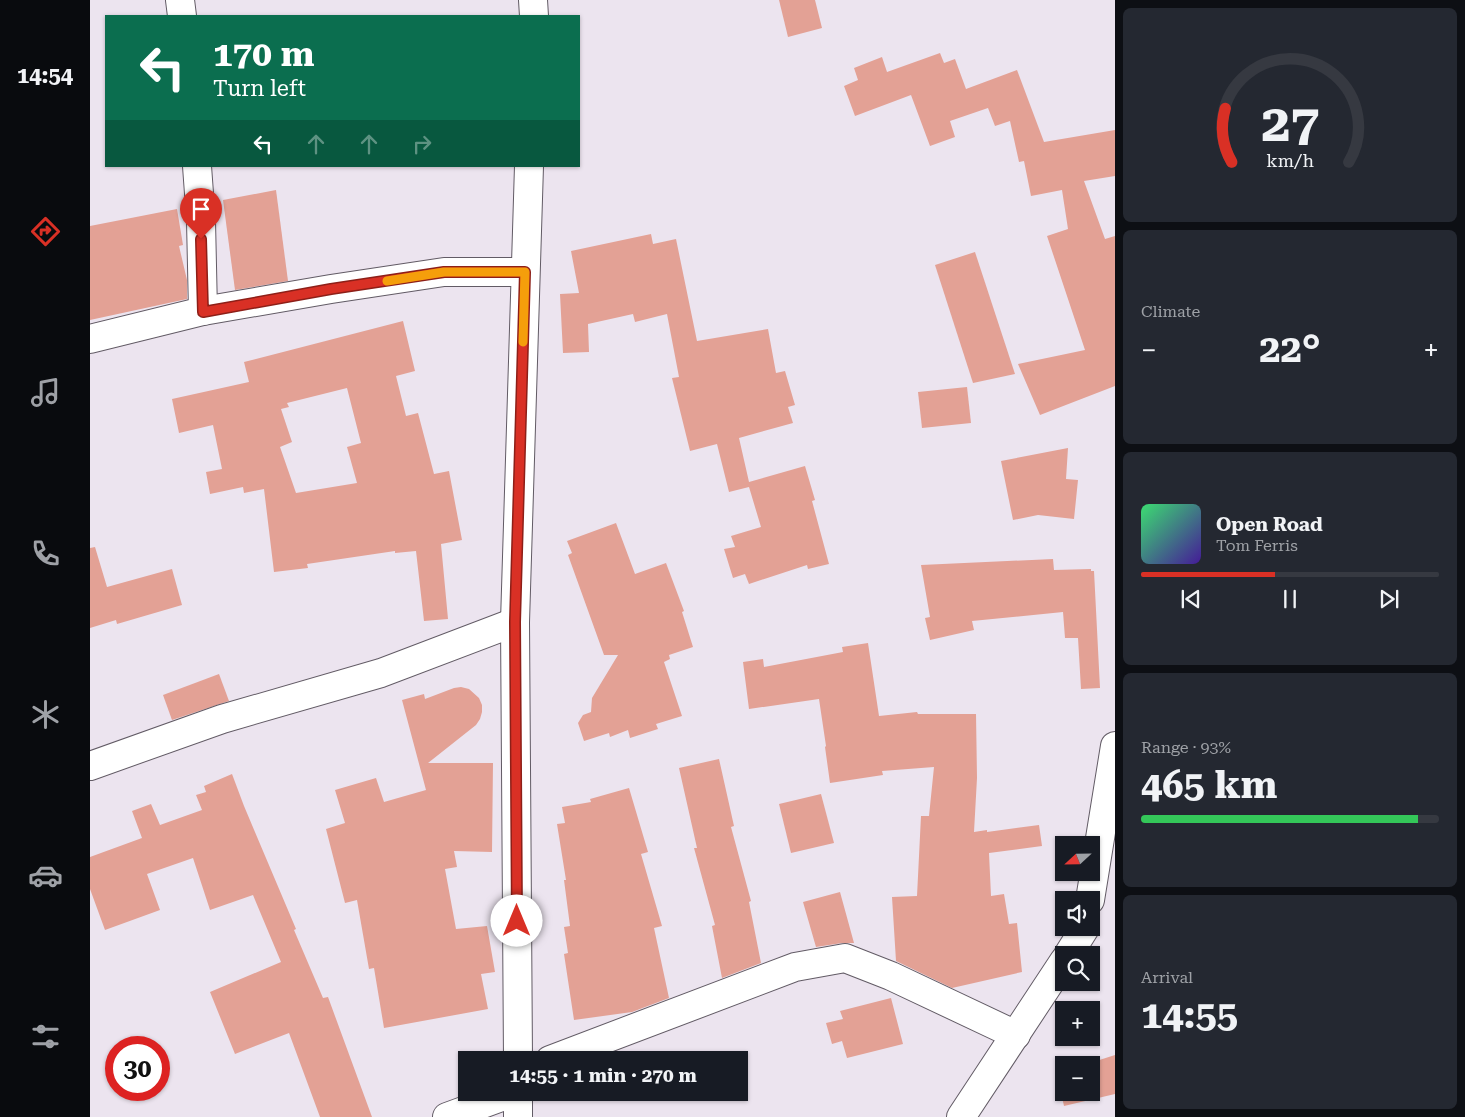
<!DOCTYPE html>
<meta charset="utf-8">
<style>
:root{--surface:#171b24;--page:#242831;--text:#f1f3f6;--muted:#9ea1a6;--line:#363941;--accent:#d93025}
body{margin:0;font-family:"Roboto Serif",serif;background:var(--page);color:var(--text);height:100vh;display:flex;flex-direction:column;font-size:19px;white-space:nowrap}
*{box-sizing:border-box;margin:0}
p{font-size:16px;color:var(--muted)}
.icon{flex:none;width:28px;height:28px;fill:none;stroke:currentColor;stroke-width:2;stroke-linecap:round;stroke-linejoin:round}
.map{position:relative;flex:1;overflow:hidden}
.sheet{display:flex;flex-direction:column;gap:8px;padding:8px;background:#0d0f14;width:350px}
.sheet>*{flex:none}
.guide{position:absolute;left:15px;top:15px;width:475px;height:152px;border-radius:0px;box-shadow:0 1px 4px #0004;background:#0b6e4f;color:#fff;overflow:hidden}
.needle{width:32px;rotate:248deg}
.controls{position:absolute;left:965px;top:836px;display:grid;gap:10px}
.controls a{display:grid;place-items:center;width:45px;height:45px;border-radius:0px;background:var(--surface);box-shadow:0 1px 4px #0004;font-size:25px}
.speed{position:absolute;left:15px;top:1036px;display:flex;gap:10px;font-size:25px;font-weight:700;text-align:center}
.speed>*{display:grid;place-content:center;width:65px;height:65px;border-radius:50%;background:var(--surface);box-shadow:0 1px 4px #0004;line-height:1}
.speed .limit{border:8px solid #d22;background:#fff;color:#111}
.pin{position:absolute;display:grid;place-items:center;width:42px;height:42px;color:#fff;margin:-51px -21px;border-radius:50% 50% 50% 0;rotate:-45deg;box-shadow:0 0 5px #0007}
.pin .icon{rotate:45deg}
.me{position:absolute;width:55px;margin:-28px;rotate:0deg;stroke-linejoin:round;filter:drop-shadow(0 0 4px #0008)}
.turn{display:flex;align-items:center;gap:18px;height:105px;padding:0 25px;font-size:22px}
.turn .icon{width:65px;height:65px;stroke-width:2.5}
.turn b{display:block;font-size:35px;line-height:42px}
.lanes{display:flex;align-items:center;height:48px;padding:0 25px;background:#0003;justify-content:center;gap:25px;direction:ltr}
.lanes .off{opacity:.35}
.big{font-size:38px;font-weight:700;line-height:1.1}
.sheet .tile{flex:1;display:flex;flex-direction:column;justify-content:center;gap:8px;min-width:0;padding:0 18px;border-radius:8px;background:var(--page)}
.sheet .dial{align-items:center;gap:0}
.dial svg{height:130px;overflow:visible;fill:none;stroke:var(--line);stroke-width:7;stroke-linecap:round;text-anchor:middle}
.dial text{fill:var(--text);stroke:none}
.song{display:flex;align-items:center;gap:15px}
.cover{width:60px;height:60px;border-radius:8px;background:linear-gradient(135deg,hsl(140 70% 55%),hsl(260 70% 35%))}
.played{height:5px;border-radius:2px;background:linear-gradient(90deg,var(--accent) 45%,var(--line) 45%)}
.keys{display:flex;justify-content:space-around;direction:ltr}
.heat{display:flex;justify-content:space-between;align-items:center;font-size:28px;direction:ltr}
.charge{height:8px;border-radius:4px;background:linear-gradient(90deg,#34c759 93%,var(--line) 0)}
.trip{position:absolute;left:368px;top:1051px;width:290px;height:50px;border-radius:0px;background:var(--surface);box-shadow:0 1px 4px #0004;font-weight:700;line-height:50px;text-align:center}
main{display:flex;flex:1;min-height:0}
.tab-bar{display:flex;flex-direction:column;width:90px;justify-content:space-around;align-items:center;background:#090b0e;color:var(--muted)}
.tab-bar .icon{width:35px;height:35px}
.tab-bar .on{color:var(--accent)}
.tab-bar b{font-size:22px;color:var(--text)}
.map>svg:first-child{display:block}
</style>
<main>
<nav class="tab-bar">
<b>14:54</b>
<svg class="icon on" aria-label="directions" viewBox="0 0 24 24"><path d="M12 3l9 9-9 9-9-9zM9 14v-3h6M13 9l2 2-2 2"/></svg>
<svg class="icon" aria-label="music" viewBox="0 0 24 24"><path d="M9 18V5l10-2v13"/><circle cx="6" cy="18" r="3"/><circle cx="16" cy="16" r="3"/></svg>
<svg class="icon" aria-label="phone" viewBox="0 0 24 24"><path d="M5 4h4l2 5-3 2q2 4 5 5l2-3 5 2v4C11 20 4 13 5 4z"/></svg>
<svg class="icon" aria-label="climate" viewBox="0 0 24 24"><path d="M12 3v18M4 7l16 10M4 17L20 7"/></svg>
<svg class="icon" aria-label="car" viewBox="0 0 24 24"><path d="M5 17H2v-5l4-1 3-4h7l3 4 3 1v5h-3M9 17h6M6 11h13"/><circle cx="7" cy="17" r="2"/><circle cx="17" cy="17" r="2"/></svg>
<svg class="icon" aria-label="filters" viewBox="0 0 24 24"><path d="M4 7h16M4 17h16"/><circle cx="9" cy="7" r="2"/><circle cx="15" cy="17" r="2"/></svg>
</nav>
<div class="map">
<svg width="1025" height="1117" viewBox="0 0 1025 1117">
<rect width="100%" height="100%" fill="#ece4ef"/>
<!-- building -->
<g fill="#e3a195" fill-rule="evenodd">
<path d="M689 0H725L732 28 698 37Z"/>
<path d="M850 53 854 63 865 59 876 89 927 70 954 142 1025 130V176L994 181 1015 239 1025 236V386L950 415 928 364 995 350 957 236 978 229 972 190 941 196 934 161 929 162 920 121 905 126 898 108 860 121 865 137 840 146 821 95 765 116 754 86 768 80 764 68 792 57 797 72Z"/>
<path d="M186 190 198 281 145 290 133 200Z"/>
<path d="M87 209 93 245 89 246 97 280V299L0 320V226Z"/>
<path d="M561 234 563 244 586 239 607 341 678 329 686 373 695 371 705 405 698 407 703 423 649 438 659 482 715 466 725 500 722 501 739 564 718 569 717 565 659 584 655 574 643 578 634 549 645 547 641 536 671 527 659 487 639 492 627 444 600 451 582 378 589 377 577 314 545 322 543 314 498 324 499 352 473 353 470 294 489 293 481 251Z"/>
<path d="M885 252 925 374 883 383 845 265Z"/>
<path d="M313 321 325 371 306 376 316 416 328 413 344 474 359 471 372 540 351 544 358 619 334 621 326 551 305 553V551L217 564 218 568 184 572 174 489 154 493 153 487 120 494 116 472 132 469 123 425 89 433 82 399 159 382 154 362ZM257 388 271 443 257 447 267 483 206 493 190 447 202 442 191 409 199 407 197 403Z"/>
<path d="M877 387 881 423 832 428 828 392Z"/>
<path d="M978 448 976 479 988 480 984 519 948 515 923 520 911 461Z"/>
<path d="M526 523 545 574 576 563 594 611 592 612 603 647 579 655 580 659 574 662 592 716 566 724 568 729 540 738 538 730 520 737 519 733 494 741 488 723 493 715 501 712 502 698 528 655H514L478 555 482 553 477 541Z"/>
<path d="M5 547 17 587 82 569 92 605 27 624 26 620 0 628V548Z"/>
<path d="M963 559 964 570 1001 569V571H1004L1010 688 991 689 988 638H975L973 612 882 621 884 630 840 640 835 618 840 617 831 565Z"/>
<path d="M778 643 789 716 827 712 828 714H886L887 778 884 832 897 830V832L949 825 952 846 899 853 901 896 914 894 919 924 927 923 932 972 862 988 806 961 802 897 827 896 831 816H839L844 767 792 771 793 775 740 783 735 747 736 746 729 699 659 709 653 662 673 659 674 667 753 652 752 647Z"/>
<path d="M129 674 139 701 82 720 73 695Z"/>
<path d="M371 687 379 689 389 698 392 705V712L390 719 386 725 338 763H403L402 852 364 851 367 867 355 869 366 929 397 926 405 972 391 974 398 1009 294 1028 284 968 279 969 267 900 255 903 236 829 255 823 245 790 286 778 294 802 336 790 312 700 334 694 335 699 364 688Z"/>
<path d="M629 759 644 826 641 827 661 901 659 902 671 963 632 978 622 926 625 925 604 848H607L589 768Z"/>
<path d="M142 774 154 806 206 929 204 930 233 998 238 997 282 1117H230L199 1033 145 1054 120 992 191 962 163 895 120 910 103 858 57 874 70 910 15 930 0 889V857L52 838 42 811 61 804 70 825 112 810 106 795 116 792 114 786Z"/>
<path d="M539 788 558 852 551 854 572 926 564 928 579 998 542 1012 484 1020 474 954 478 953 474 927 480 926 474 880H476L467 824 475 823 472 807 501 802 500 799Z"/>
<path d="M731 794 744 843 701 853 689 804Z"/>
<path d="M750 892 764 943H752L726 947 713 902Z"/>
<path d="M801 998 813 1044 757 1058 752 1041 742 1044 736 1023 753 1019 750 1011Z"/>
<path d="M1025 1055V1094L974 1106 967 1076 974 1075V1092H1001L1002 1068 1000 1063Z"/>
</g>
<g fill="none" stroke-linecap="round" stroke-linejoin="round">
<defs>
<g id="minor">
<path d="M90 0 92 16"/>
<path d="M443 0 444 16"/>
<path d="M107 166 111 221 113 311"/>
<path d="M0 339 113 311 241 289 354 272H435"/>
<path d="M0 766 132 719 291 673 425 622"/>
<path d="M1000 900 1025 746"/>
<path d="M978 955 995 928"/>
<path d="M428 1060 425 622 439 166"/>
<path d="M460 1060 705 967 755 958 801 976 926 1035"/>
<path d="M357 1117 425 1092"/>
<path d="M428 1117V1092"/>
<path d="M871 1117 974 961"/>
</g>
</defs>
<!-- minor casing -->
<use href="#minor" stroke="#625b65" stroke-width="30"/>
<!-- minor -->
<use href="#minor" stroke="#fff" stroke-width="28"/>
</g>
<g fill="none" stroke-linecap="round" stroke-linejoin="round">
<defs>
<path id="route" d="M111 239 113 312 241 289 354 272H435L425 622 427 921"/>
</defs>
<!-- route casing -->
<use href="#route" stroke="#8d1f18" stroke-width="12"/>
<!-- route -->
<use href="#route" stroke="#d93025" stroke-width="9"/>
<!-- slow -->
<path stroke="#f59e0b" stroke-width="9" d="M297 281 354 272H435L433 342"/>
</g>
</svg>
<div class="controls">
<a><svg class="needle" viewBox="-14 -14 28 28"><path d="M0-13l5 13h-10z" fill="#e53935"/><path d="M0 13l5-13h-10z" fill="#9ea1a6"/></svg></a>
<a><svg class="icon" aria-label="sound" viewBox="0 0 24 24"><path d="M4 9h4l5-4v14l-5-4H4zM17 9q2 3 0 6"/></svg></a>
<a><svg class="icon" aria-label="search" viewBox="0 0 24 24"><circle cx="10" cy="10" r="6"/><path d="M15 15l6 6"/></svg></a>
<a>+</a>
<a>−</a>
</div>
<div class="speed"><div class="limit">30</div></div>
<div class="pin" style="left:111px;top:239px;background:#d93025"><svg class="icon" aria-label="arrive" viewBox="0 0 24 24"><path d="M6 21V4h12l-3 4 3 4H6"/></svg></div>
<svg class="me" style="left:427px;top:921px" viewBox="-20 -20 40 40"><circle r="19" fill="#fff"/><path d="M0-13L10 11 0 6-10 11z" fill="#d93025"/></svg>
<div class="trip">14:55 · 1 min · 270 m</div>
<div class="guide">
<div class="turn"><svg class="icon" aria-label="left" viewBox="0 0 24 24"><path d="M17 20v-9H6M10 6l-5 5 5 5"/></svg><div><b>170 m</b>Turn left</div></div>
<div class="lanes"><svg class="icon" aria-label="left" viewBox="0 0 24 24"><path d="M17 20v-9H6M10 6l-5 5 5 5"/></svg><svg class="icon off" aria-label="ahead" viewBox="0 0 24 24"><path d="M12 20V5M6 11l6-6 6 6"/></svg><svg class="icon off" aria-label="ahead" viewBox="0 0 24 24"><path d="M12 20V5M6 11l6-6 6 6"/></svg><svg class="icon off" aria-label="right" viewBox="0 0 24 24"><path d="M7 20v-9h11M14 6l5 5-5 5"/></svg></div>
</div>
</div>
<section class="sheet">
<div class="tile dial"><svg viewBox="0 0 100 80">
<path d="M14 69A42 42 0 1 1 86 69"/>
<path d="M14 69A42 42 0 0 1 10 36" stroke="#d93025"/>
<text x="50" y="56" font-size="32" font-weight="700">27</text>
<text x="50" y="72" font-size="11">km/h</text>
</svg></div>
<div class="tile"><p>Climate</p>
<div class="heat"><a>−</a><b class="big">22°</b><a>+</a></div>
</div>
<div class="tile">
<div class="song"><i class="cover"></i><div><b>Open Road</b><p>Tom Ferris</p></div></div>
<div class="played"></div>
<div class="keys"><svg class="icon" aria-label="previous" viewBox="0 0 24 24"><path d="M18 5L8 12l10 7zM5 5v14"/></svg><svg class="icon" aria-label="pause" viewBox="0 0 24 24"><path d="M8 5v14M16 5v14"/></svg><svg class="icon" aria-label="next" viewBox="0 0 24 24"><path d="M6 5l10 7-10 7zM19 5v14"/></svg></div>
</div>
<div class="tile"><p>Range · 93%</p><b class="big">465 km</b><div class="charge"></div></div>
<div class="tile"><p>Arrival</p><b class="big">14:55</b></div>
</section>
</main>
